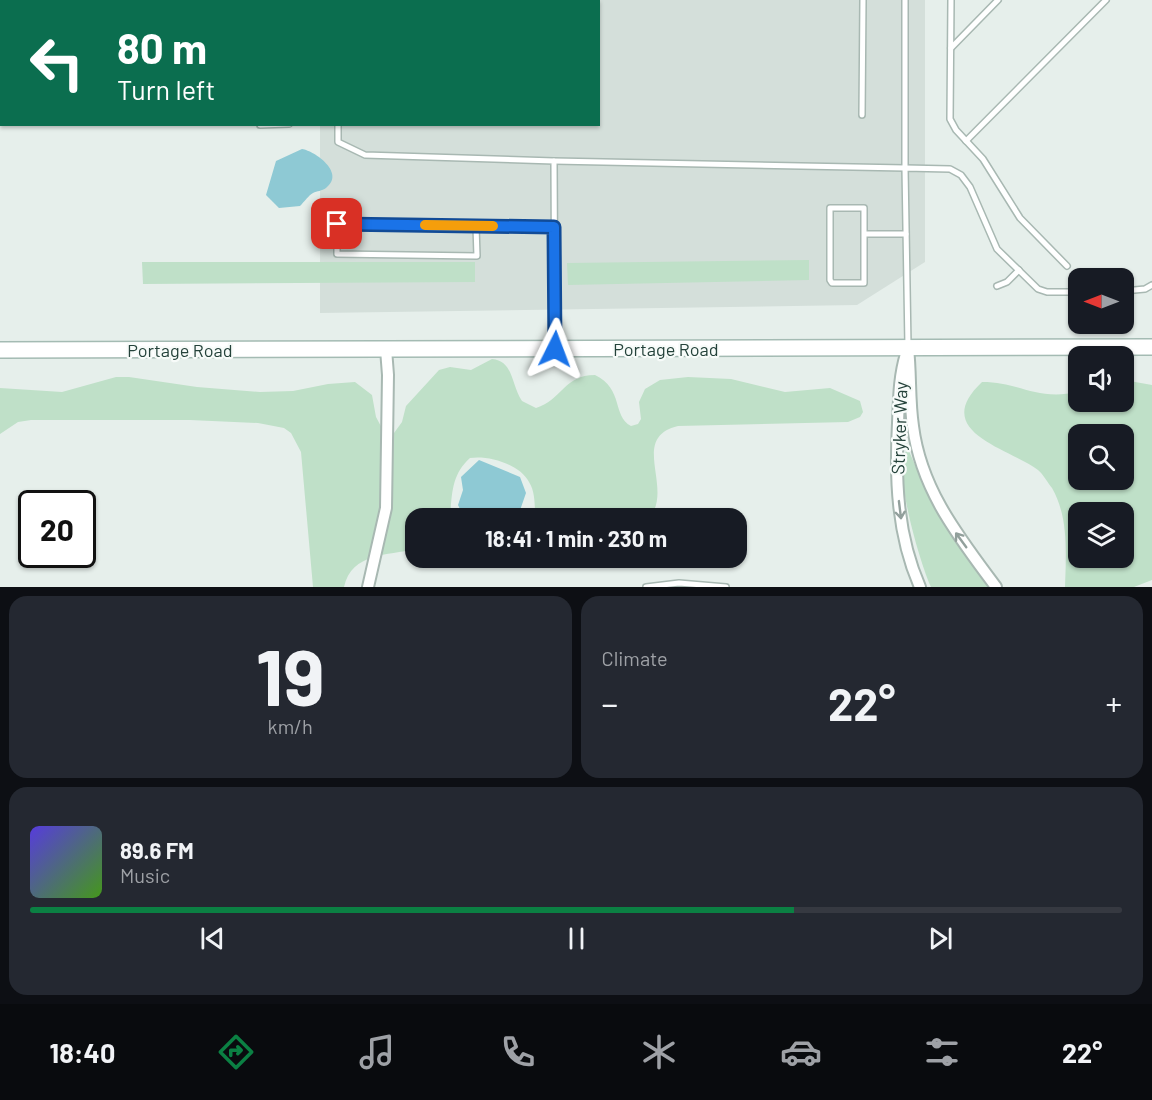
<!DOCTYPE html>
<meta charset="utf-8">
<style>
:root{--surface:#171b24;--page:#242831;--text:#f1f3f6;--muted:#9ea1a6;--line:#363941;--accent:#0b8043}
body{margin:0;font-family:Barlow,sans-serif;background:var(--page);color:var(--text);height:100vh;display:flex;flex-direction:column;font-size:22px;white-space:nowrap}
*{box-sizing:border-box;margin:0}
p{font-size:20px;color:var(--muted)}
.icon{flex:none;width:33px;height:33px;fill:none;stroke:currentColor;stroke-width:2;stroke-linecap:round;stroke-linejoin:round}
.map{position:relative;height:587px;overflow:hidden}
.drawer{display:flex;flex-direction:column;gap:9px;padding:9px;background:#0d0f14;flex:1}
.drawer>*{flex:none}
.top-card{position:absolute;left:0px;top:0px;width:600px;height:126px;box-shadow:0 2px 4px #0004;background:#0b6e4f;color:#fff;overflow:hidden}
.needle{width:39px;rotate:270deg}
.controls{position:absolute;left:1068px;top:268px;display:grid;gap:12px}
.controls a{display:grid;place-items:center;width:66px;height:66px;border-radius:12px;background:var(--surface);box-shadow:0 2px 4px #0004;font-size:30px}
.speed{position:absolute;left:18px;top:490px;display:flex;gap:12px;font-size:30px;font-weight:700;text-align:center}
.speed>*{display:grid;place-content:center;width:78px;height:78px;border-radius:50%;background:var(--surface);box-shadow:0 2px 4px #0004;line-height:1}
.speed .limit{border:3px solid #111;border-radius:9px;background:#fff;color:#111}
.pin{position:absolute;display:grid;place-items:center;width:51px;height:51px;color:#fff;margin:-26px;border-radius:12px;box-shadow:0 3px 9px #0006}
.me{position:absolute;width:66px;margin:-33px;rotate:3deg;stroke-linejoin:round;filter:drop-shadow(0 0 4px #0008)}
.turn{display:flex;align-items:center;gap:21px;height:126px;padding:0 18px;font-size:27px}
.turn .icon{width:78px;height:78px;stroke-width:2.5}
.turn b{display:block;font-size:42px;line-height:51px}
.big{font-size:45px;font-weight:700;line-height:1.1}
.drawer .tile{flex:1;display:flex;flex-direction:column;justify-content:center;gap:9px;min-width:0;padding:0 21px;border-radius:18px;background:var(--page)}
.drawer .dial{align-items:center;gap:0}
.dial b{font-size:78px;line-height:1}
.song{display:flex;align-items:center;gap:18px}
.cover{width:72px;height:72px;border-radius:9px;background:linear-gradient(135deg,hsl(250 70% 55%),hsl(100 70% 35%))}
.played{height:6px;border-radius:3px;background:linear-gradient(90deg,var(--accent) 70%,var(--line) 70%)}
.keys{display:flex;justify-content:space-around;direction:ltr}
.heat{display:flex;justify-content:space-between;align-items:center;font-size:33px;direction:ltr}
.drawer .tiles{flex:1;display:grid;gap:9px;grid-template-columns:1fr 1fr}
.tile:last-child{grid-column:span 2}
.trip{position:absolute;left:405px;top:508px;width:342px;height:60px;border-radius:18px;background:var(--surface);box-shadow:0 2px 4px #0004;font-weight:700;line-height:60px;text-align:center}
.tabs{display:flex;height:96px;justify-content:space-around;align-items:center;background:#090b0e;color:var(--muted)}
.tabs .icon{width:42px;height:42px}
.tabs .on{color:var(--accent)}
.tabs b{font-size:27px;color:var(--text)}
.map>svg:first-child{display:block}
</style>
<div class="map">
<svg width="1152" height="587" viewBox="0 0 1152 587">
<rect width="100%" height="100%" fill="#e6efeb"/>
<!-- built -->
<path fill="#d4dfda" d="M320 0H925V262L857 305 320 313V125L598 124V2Z"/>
<!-- green -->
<g fill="#bfe0c8" fill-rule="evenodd">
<path d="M809 260V280L568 285 567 263Z"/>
<path d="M142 262H475V282L143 284Z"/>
<path d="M492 359C514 361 511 385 522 401L536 408C562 400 564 375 595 375 624 389 612 416 631 426L638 424 641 419 639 402 645 389 660 380 688 377 731 379 785 392 830 388 860 401 863 412 860 417 848 422 678 426C628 438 676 490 648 519H536C534 506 536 493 529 482 520 464 488 455 470 458 451 475 452 495 450 519H416L415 549C388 556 352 552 344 587H313L301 452 291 433 284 428 258 423 190 420H31L18 422 0 434V388L62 392 116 377H129L197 387 260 392 293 391 328 384 355 382 372 395 376 417 384 432 394 433 402 422 406 406 439 370 450 367 471 370Z"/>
<path d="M1124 380 1152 385V580L1134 587H1065C1066 554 1069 518 1052 488 1048 483 1043 474 1038 470 1009 448 929 432 982 382 1021 382 1035 401 1078 392V402H1124ZM1078 435H1124V480H1078ZM1078 513H1124V558H1078Z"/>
<path d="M908 449 931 501 989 587H931C921 566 890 464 908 449Z"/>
</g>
<!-- water -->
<g fill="#8ec9d4">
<path d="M302 149C315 151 346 173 326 188 322 191 317 191 313 193 309 195 304 202 300 206L279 208 266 195 276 161Z"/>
<path d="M479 460 520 477 526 493 517 519H465L458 505 463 490 461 477Z"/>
</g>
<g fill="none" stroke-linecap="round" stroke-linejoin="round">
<defs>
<g id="service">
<path d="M293 0 294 2"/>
<path d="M337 0V2"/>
<path d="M951 0 950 119 956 130 983 159 1020 218 1067 266"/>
<path d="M951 48 998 0"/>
<path d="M862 115 863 0"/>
<path d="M338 124V142L365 155 554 161 555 347"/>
<path d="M260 125 289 124"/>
<path d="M966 141 1106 0"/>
<path d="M554 161 905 168V0"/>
<path d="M830 208H864V283H832L830 280Z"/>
<path d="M476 226 477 256 337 254V224L554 227"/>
<path d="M865 234H906"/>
<path d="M997 286 1007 282 1019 270"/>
<path d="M1124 291 1145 289 1152 285"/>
<path d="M908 346 905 168 950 169 961 175 970 187 997 249 1038 289 1047 292H1078"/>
<path d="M646 587 679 583 726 587"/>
</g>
<g id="minor">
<path d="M908 348C911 374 909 400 913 426 921 490 959 537 996 587"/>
<path d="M906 354C899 377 899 399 898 423 895 479 897 535 920 587"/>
<path d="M368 587 386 508 388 375 386 349"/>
</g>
<path id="secondary" d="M0 350 1152 347"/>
</defs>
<!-- service casing -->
<use href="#service" stroke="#a8b8b2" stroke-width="8"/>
<!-- minor casing -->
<use href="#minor" stroke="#a8b8b2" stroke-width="14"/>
<!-- secondary casing -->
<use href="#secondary" stroke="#a4bbb3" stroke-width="18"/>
<!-- service -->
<use href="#service" stroke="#fff" stroke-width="5"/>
<!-- minor -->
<use href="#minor" stroke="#fff" stroke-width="10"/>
<!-- secondary -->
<use href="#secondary" stroke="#fff" stroke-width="15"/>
</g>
<!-- one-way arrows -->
<defs><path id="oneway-shaft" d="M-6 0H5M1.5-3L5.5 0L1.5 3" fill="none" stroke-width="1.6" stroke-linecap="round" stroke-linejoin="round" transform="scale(1.5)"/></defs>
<g stroke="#92a09c">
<use href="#oneway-shaft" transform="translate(900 510) rotate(83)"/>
<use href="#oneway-shaft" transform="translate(961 540) rotate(-126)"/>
</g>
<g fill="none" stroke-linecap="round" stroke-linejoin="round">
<defs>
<path id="route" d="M337 224 554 227 555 349"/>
</defs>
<!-- route casing -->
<use href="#route" stroke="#114b97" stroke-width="15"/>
<!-- route -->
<use href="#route" stroke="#1a73e8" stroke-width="10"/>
<!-- slow -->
<path stroke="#f59e0b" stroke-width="10" d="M425 225 493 226"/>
</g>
<g text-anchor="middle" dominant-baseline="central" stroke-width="4.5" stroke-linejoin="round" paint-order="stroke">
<!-- street labels -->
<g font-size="18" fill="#24423a" stroke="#f7fbf9">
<text x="666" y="349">Portage Road</text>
<text x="180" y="350">Portage Road</text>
<text transform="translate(899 428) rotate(-88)">Stryker Way</text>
</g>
</g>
</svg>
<div class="controls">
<a><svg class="needle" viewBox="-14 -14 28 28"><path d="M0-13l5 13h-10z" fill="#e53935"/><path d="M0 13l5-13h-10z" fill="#9ea1a6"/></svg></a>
<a><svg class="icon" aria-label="sound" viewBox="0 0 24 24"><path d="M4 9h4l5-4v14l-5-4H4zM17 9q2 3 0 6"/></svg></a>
<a><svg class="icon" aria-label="search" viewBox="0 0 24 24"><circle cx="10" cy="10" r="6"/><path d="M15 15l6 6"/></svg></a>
<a><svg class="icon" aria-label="layers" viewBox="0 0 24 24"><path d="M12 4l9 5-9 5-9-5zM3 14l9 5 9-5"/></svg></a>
</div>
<div class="speed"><div class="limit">20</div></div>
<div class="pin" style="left:337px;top:224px;background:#d93025"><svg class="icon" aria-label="arrive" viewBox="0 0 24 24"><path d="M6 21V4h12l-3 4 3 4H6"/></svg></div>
<svg class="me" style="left:555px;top:349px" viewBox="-20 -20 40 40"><path d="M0-17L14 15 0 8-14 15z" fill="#1a73e8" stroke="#fff" stroke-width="4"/></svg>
<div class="trip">18:41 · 1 min · 230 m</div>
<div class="top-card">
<div class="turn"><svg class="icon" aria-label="left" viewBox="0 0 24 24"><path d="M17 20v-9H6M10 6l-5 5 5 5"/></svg><div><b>80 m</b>Turn left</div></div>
</div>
</div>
<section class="drawer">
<div class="tiles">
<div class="tile dial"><b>19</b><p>km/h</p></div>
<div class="tile"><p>Climate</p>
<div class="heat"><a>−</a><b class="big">22°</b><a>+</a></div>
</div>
<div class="tile">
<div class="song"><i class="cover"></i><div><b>89.6 FM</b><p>Music</p></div></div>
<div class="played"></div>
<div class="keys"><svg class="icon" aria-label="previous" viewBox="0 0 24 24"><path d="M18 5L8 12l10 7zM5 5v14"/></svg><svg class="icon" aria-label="pause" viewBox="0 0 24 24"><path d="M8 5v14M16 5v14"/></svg><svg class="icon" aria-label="next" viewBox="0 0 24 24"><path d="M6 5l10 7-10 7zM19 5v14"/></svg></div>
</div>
</div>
</section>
<nav class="tabs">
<b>18:40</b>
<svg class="icon on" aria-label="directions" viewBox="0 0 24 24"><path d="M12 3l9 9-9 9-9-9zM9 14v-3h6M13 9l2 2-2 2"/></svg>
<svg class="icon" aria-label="music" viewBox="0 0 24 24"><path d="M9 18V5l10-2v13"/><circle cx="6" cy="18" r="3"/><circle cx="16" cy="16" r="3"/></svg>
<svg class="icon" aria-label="phone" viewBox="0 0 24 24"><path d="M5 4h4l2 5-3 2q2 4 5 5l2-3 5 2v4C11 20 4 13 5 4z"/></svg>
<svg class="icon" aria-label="climate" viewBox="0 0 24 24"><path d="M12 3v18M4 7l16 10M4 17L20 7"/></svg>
<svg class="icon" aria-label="car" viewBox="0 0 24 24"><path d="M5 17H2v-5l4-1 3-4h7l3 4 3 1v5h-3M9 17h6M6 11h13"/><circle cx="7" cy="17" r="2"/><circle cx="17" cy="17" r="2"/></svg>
<svg class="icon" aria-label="filters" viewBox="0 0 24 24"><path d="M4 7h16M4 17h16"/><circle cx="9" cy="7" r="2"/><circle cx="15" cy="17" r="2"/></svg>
<b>22°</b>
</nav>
